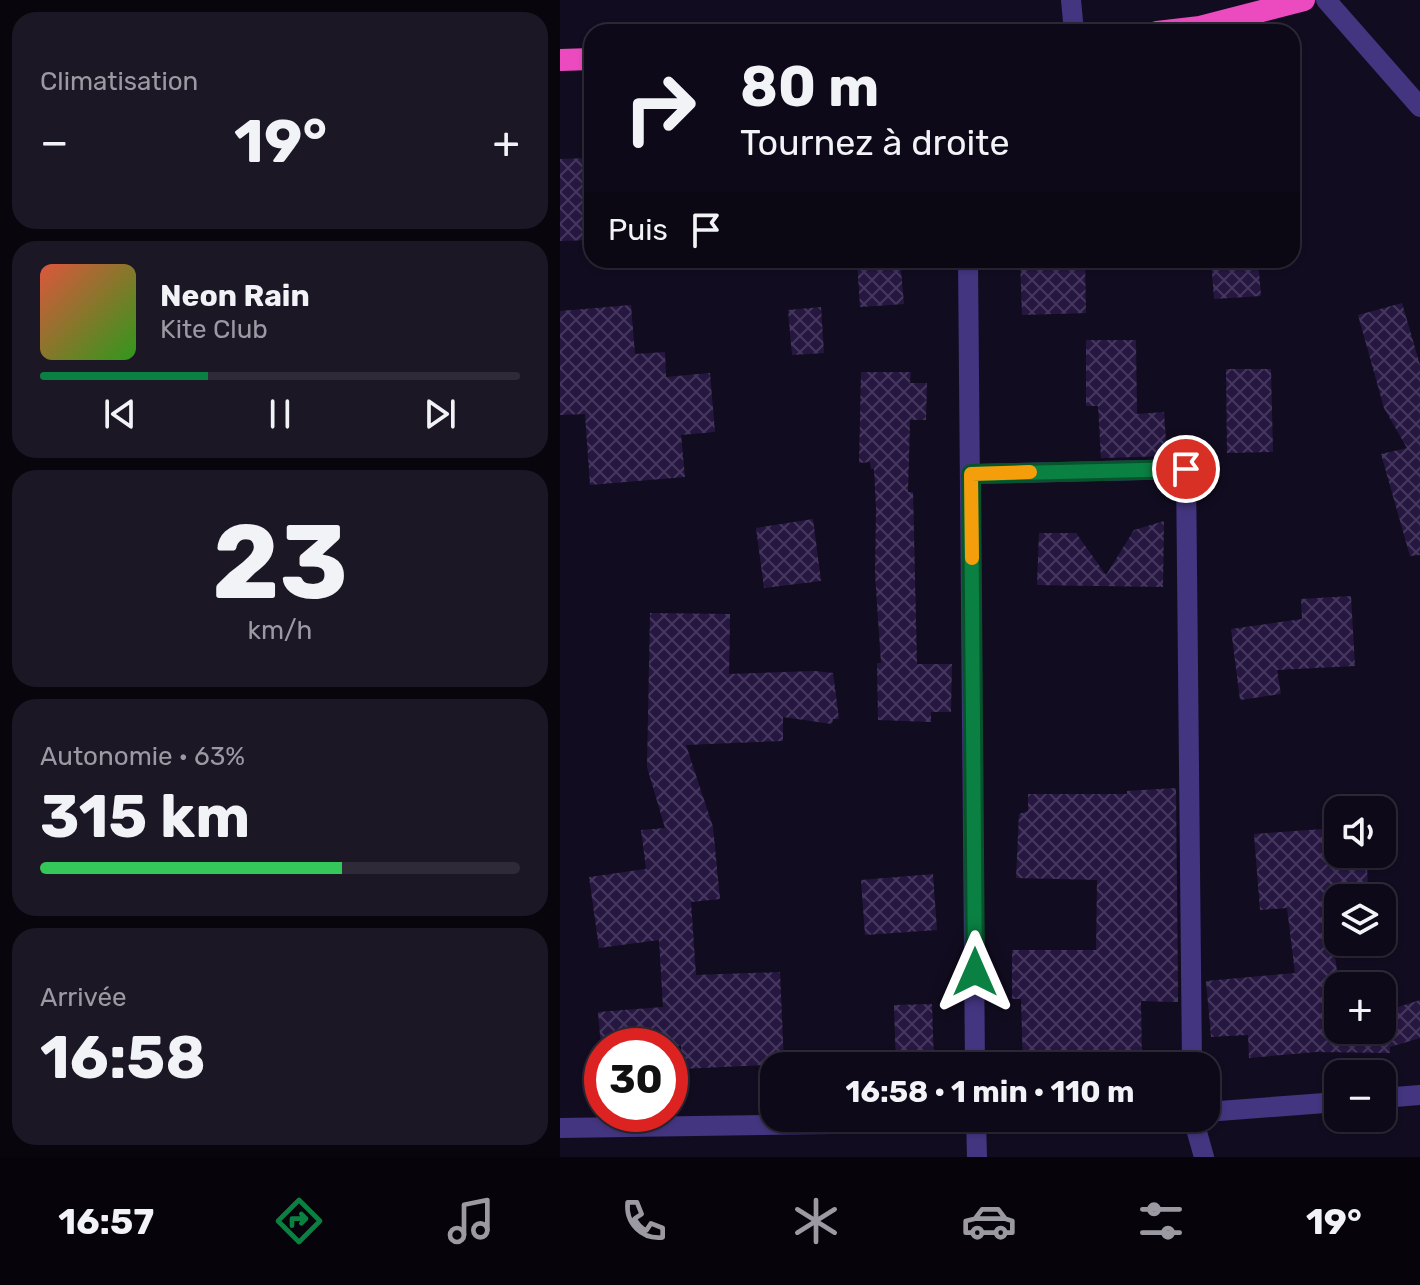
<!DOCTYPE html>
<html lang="fr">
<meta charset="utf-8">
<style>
:root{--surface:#0e0918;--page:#1c1725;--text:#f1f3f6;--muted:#9b9aa2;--line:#2e2a37;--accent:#0b8043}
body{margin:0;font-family:Rubik,sans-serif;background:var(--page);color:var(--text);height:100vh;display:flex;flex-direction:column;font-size:30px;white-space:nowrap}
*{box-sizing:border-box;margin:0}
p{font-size:26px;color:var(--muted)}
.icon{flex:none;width:44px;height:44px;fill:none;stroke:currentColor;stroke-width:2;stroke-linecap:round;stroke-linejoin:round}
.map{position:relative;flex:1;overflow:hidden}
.details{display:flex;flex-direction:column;gap:12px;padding:12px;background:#08050d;width:560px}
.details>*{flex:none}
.guide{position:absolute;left:24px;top:24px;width:716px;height:244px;border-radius:24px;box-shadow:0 2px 6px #0004,0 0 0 2px var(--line);background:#0e0918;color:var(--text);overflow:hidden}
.buttons{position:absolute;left:764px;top:796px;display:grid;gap:16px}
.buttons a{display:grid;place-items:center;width:72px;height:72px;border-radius:16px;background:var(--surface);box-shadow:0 2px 6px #0004,0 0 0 2px var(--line);font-size:40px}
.speed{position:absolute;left:24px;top:1028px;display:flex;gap:16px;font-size:40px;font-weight:700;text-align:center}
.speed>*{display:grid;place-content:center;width:104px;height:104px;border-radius:50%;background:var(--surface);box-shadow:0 2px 6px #0004,0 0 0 2px var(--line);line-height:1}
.speed .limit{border:12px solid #d22;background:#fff;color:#111}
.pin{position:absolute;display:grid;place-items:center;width:68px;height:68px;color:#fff;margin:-34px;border:4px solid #fff;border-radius:50%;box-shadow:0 2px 8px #0007}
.me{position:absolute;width:88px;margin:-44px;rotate:0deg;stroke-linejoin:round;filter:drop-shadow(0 0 6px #0008)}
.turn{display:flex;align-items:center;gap:28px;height:168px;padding:0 24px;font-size:36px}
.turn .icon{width:104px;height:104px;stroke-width:2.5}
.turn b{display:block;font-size:56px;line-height:68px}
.then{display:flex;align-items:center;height:76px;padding:0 24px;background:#0003;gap:16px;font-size:30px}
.big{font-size:60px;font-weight:700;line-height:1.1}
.details .card{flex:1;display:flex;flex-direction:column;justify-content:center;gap:12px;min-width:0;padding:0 28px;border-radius:24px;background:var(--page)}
.details .dial{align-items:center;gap:0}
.dial b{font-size:104px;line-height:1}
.song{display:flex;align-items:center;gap:24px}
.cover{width:96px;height:96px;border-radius:12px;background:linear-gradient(135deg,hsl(10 70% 55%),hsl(110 70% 35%))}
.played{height:8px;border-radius:4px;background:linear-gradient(90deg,var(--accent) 35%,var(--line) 35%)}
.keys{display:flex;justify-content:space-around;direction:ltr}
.heat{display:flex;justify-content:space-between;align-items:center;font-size:44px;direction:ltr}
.charge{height:12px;border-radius:6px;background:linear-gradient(90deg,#34c759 63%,var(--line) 0)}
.trip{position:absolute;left:200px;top:1052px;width:460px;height:80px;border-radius:24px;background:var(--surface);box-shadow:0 2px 6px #0004,0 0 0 2px var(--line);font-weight:700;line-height:80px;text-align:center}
.menu{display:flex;height:128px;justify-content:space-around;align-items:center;background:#06040a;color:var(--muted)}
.menu .icon{width:56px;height:56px}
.menu .selected{color:var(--accent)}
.menu b{font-size:36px;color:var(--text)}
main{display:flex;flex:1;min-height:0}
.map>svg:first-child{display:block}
</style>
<main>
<section class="details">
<div class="card"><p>Climatisation</p>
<div class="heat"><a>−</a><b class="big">19°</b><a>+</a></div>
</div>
<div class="card">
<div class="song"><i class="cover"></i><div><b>Neon Rain</b><p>Kite Club</p></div></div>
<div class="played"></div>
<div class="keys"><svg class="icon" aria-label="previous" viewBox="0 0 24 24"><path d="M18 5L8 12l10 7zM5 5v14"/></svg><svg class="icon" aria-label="pause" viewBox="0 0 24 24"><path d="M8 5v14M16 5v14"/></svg><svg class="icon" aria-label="next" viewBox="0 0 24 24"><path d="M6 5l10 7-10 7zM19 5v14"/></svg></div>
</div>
<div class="card dial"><b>23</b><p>km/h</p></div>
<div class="card"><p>Autonomie · 63%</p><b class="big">315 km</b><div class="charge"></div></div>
<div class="card"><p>Arrivée</p><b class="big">16:58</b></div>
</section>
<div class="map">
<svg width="860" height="1157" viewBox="0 0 860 1157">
<defs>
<pattern id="building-cross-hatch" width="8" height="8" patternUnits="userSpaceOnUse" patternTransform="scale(2)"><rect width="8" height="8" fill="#261741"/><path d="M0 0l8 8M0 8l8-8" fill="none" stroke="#45375e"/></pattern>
</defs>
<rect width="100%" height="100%" fill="#120c20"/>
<!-- building -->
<g fill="url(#building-cross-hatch)">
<path d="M32 158V240L0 241V159Z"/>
<path d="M297 260H340L344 304 300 307Z"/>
<path d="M460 260H525L526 313 462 315Z"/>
<path d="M651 260H698L701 296 654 299Z"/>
<path d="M842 303 860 365V555L850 556 821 454 847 448 824 408 798 315Z"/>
<path d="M71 305 75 354 105 352 106 377 150 373 155 432 121 435 125 477 30 485 25 414 0 415V311Z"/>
<path d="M261 307 264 353 232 355 228 310Z"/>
<path d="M526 340H576L577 414 604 412 607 456 541 458 538 406H526Z"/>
<path d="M666 369H711L713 452 667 453Z"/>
<path d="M301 372H351L350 383H367L366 420H350L348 492H353L357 664H392L391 712H371V722L318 720 317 663H321L315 574 316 509 314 469H311L310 462 299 463Z"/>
<path d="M253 519 261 581 204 588 196 528Z"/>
<path d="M604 521 603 587 477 585 479 533H516L546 575 574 530Z"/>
<path d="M791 596 795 666 717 670 721 694 680 700 671 629 742 619 741 599Z"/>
<path d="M90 613 170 614 169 674 255 671 273 673 279 719H273L272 724 223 717V741L126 745 153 827 160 899 131 902 136 975 220 972 224 1064 122 1069 121 1046H41L38 1012 103 1007 99 940 39 948 29 877 86 869 81 830 105 828 87 767Z"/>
<path d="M616 788 618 1002 581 1001 582 1066H463L461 999H452V950H536L537 880 456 878 459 814 468 811V794H567V791Z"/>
<path d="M778 828V854H806L809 898H778V905L768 906 779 986 778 1030H822V1012L860 1000V1038L830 1047V1053L756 1052 689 1058 688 1035 651 1037 646 981 735 973 727 908 700 910 694 834Z"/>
<path d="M373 874 377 930 305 935 301 880Z"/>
<path d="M372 1004 374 1066H336L334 1005Z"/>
</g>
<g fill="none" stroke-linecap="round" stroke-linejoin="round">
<!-- minor -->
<g stroke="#443580" stroke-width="20">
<path d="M511 0 514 32"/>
<path d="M766 0 860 107"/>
<path d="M408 260 415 1066"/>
<path d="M411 474 626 469 632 1066"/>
<path d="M822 1098 860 1095"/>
<path d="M646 1112 778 1102"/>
<path d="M416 1118 417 1157"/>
<path d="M633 1118 644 1157"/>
<path d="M0 1128 416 1122 518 1118"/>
</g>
<!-- trunk -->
<g stroke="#ec4bc0" stroke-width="22">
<path d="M597 32 640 27 744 0"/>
<path d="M0 60 32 59"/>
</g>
</g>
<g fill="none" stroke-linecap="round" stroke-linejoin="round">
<defs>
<path id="route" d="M415 972 411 474 626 469"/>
</defs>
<!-- route casing -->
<use href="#route" stroke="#07532c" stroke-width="20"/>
<!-- route -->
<use href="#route" stroke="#0b8043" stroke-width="14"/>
<!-- slow -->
<path stroke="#f59e0b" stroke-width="14" d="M412 558 411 474 470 472"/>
</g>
</svg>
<div class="buttons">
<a><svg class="icon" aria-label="sound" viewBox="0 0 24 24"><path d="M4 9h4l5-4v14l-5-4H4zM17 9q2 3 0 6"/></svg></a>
<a><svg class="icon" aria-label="layers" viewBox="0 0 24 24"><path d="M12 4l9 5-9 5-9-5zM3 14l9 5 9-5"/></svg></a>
<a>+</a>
<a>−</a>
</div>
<div class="speed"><div class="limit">30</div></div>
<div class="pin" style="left:626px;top:469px;background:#d93025"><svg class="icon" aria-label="arrive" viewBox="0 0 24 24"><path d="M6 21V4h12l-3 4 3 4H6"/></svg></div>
<svg class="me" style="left:415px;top:972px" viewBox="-20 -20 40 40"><path d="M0-17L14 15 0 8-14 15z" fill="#0b8043" stroke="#fff" stroke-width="4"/></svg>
<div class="trip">16:58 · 1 min · 110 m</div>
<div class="guide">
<div class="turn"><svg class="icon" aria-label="right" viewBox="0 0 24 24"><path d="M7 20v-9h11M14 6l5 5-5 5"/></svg><div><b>80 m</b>Tournez à droite</div></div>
<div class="then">Puis<svg class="icon" aria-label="arrive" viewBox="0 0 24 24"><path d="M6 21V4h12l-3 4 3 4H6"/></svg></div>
</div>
</div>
</main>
<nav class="menu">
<b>16:57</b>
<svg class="icon selected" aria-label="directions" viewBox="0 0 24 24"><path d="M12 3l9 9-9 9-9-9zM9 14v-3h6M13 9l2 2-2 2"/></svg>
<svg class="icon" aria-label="music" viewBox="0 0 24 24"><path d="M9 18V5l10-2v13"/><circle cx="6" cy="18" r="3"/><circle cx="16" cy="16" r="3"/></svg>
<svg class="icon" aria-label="phone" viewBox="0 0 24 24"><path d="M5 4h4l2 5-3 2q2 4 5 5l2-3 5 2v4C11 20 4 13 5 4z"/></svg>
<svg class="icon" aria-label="climate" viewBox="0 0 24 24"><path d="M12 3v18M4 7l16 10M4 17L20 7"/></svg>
<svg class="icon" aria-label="car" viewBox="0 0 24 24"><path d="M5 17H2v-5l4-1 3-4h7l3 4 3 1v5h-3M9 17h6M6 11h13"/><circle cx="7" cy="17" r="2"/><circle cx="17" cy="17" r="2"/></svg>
<svg class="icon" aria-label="filters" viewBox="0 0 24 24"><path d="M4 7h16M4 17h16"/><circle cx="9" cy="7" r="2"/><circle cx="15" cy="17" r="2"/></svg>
<b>19°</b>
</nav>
